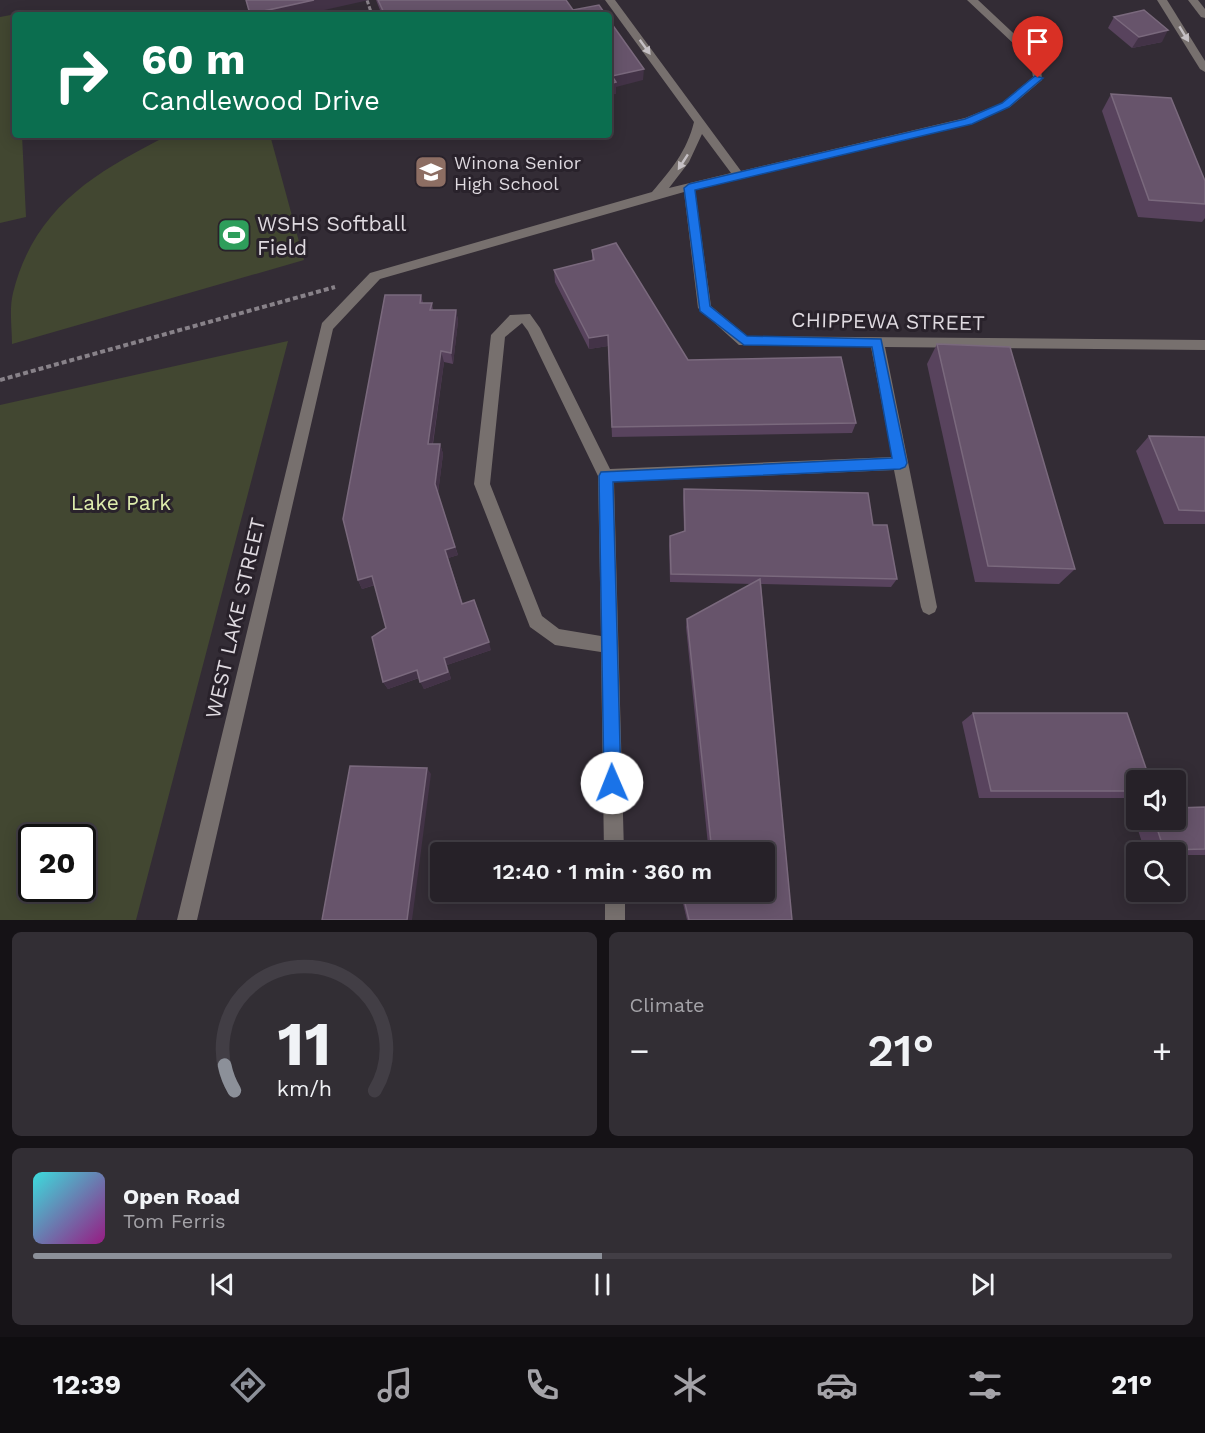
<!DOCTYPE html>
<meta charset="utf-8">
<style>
:root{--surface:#262128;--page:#322e34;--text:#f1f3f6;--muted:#a4a3a8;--line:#423e45;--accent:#8c9099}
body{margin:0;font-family:"Work Sans",sans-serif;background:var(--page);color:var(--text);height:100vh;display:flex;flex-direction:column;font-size:22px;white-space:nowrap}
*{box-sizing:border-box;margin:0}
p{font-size:20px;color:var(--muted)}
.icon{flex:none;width:33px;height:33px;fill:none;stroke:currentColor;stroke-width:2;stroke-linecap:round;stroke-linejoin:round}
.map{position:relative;height:920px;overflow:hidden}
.sheet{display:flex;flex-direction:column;gap:12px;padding:12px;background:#151216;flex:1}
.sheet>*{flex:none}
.hud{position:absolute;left:12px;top:12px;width:600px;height:126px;border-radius:6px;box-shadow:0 3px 15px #0003,0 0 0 2px var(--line);background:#0b6e4f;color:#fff;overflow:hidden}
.tools{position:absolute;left:1126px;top:770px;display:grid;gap:12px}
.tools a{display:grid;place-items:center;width:60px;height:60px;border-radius:6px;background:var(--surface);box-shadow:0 3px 15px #0003,0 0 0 2px var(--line);font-size:30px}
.speed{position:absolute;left:18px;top:824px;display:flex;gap:12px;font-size:30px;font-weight:700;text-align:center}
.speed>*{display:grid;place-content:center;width:78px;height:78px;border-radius:50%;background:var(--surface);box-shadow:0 3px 15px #0003,0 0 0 2px var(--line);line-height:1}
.speed .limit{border:3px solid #111;border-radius:9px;background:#fff;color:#111}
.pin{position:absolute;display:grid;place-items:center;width:51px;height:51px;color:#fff;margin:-62px -26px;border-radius:50% 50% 50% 0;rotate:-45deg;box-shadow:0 0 6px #0007}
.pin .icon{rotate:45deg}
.me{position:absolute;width:66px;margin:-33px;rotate:359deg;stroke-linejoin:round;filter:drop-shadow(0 0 4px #0008)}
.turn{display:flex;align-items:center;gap:21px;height:126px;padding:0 30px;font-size:27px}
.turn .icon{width:78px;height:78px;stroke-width:2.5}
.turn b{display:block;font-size:42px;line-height:51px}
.big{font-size:45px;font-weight:600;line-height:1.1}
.sheet .widget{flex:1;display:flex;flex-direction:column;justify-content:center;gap:9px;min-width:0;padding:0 21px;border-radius:9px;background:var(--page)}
.sheet .dial{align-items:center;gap:0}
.dial svg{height:156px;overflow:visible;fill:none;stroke:var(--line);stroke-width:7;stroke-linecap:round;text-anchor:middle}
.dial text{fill:var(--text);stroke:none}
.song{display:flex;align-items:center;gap:18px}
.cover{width:72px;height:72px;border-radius:9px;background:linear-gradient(135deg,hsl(180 70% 55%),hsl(310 70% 35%))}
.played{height:6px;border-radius:3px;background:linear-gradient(90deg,var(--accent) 50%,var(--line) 50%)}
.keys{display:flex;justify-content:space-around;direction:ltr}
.heat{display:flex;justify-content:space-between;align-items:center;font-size:33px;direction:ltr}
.sheet .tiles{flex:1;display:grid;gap:12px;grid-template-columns:1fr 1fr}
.widget:last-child{grid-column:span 2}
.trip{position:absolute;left:430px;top:842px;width:345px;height:60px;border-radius:6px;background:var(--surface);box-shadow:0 3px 15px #0003,0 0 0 2px var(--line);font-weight:600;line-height:60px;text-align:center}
.tabs{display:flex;height:96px;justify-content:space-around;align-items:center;background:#0f0d10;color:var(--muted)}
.tabs .icon{width:42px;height:42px}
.tabs .on{color:var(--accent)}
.tabs b{font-size:27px;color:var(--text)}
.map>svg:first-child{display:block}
</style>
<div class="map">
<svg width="1205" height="920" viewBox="0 0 1205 920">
<rect width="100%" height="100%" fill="#332c35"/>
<!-- green -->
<g fill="#424731" fill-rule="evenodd">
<path d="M16 14 15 135H22L26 217 0 223V17Z"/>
<path d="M169 135H270L304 260 12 344C12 328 9 309 13 293 34 208 95 172 169 135Z"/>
<path d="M288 341 136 920H0V405ZM32 837H82V888H32Z"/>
</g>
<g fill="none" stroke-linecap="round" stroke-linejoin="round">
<!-- path-far1 -->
<g stroke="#888289" stroke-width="3" stroke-dasharray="4.5 2" stroke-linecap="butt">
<path d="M367 0 372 15"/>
<path d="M415 135 417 141"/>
</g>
<!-- path -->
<path stroke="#888289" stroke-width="4" stroke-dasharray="5 3" stroke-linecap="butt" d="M0 380 335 287"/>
<!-- minor -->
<g fill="#77706e" fill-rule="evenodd">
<path d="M605 0H615L741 171 965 118 1002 103 1033 77 1030 59 967 0H978L1040 58 1042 80 1010 107 972 123 695 190 711 306 747 336 1205 340V350L885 347 937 607 935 612 929 615 923 612 921 607 894 470 614 482 624 852H604L601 652 555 645 530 627 474 484 491 335 510 315 530 314 540 328 610 469 892 457 871 347 739 345 698 308 684 192 380 279 333 329 197 920H177L322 323 370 273 652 192C671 170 687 151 694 122ZM702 134 731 173 669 188 689 162ZM522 323 528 331 598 476 601 636 559 629 542 616 490 484 505 337Z"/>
<path d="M1157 0H1167L1205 61V72L1200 69Z"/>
<path d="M1188 0H1198L1205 9V18L1201 17Z"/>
<rect x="605" y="891" width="20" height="29"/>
</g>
</g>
<!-- wall -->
<g fill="#58435d">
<path d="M376 0H566L573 10 606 15H382Z"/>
<path d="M1114 17 1162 42 1132 48 1108 28Z"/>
<path d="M1111 94 1205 181V218L1202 222 1138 217 1102 111Z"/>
<path d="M592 250 688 360 856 423 852 433 612 437 608 346 589 349 555 282 554 270 592 260Z"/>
<path d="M421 295 423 303H432L433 310H456L458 321 453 364 444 362 433 444H440L443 454 438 493 458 555 448 558 463 604 491 650 447 665 451 679 424 689 419 678 388 689 383 682 386 628 375 585 362 589 358 580Z"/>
<path d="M937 344 1075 569 1059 584 975 582 927 364Z"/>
<path d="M1149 436 1205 437V524H1164L1136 451Z"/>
<path d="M684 489 873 525 897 579 891 587 761 584 792 920H687L680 891H765L708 845 686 627 687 619 752 584 670 582 669 545 670 536 684 532 683 498Z"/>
<path d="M973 713 1137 780V798H979L962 722Z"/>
<path d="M1205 807V855H1176V852H1145L1133 814 1137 813V819H1176Z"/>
</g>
<!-- shaded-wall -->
<g fill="#433347">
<path d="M314 0H369L302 15H251L250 14Z"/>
<path d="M1168 30 1162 42 1132 48 1139 37Z"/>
<path d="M644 69 643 80 616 87V94L609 95V84L612 76Z"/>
<path d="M456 310 458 321 453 364 451 353Z"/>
<path d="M608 335V346L589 349V338Z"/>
<path d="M441 351 444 362 431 454 428 444Z"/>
<path d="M440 444 443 454 438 493 435 484Z"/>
<path d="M455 547 458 555 448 558 445 550Z"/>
<path d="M372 576 377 584 362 589 358 580Z"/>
<path d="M489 642 491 650 447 665 451 679 424 689 420 682 444 658Z"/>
<path d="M417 670 421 677 388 689 383 682Z"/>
<path d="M427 768 431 774 412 920H407Z"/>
</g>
<!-- building -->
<g fill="#67546b" stroke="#7a697d" stroke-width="1.5">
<path d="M246 0H314L250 14Z"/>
<path d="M378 0H566L573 10 599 5 606 15H385Z"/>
<path d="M1144 10 1168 30 1139 37 1114 17Z"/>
<path d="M609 20 644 69 612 76 616 82 609 84Z"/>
<path d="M1111 94 1171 98 1205 181V204L1149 200Z"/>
<path d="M616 243 688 360 841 357 856 423 612 427 608 335 589 338 554 270 594 260 592 250Z"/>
<path d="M385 295H421L420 303H432L430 310H456L451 353 441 351 428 444H440L435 484 455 547 445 550 462 604 474 600 489 642 444 658 448 672 420 682 417 670 383 682 372 637 386 628 372 576 358 580 343 519Z"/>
<path d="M937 344 1010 347 1075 569 988 566Z"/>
<path d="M1149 436 1205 437V511L1179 510Z"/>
<path d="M684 489 868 493 873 525H887L897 579 671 574 670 536 685 531Z"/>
<path d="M760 579 792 920H689L682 891H765V852H701L711 843 687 619Z"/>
<path d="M973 713H1127L1150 780H1137V791H991Z"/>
<path d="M350 766 427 768 407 920H322Z"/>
<path d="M1205 807V849L1164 850 1154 819H1176V808Z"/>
</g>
<!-- one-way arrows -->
<defs><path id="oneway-solid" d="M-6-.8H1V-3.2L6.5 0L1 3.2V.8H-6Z" transform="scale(1.5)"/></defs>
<g fill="#c5c0c4">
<use href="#oneway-solid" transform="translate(1184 34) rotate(59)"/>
<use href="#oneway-solid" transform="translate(645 47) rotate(54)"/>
<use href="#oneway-solid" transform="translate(683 162) rotate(123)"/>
</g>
<!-- route -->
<path fill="#1a73e8" stroke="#114b97" stroke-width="1.5" d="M1035 76 1043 78 1009 107 972 124 695 190 710 306 747 336 881 339 907 463 905 467 900 469 613 482 621 783 618 789 612 791 606 789 604 783 599 476 601 472 892 458 872 347 744 345 700 311 684 188 689 184 965 119 1002 103Z"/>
<!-- icons -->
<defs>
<symbol id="school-square" viewBox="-11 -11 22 22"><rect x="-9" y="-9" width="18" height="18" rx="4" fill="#8d6e63" stroke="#29222b"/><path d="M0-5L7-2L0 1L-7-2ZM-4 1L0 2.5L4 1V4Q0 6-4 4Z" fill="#fff"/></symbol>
<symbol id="stadium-square" viewBox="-11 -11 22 22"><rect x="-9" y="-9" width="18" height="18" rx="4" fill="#2e9e5b" stroke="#29222b"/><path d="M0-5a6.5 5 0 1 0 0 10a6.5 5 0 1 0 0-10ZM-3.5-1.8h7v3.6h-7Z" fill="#fff"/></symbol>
</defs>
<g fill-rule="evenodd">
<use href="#school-square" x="412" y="153" width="38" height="38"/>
<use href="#stadium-square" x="215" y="216" width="38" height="38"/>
</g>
<g text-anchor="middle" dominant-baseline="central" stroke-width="6" stroke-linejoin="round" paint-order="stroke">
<!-- far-poi labels -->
<g font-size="18" fill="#dfdae0" stroke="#29222b" text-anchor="start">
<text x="454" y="162">Winona Senior<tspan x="454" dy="21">High School</tspan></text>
</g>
<!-- poi labels -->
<g font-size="21" fill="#dfdae0" stroke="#29222b" text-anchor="start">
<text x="257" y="223">WSHS Softball<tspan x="257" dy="24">Field</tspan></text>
</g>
<!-- street labels -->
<g font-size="21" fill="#dfdae0" stroke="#29222b">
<text transform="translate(888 321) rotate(1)">CHIPPEWA STREET</text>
<text transform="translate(235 618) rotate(-77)">WEST LAKE STREET</text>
</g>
<!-- park labels -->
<g font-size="21" fill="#deedad" stroke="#29222b">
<text x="121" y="502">Lake Park</text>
</g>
</g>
</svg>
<div class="tools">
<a><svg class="icon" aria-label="sound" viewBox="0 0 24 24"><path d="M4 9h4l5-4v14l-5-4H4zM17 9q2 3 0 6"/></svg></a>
<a><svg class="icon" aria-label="search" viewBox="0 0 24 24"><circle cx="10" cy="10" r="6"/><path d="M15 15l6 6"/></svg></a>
</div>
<div class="speed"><div class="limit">20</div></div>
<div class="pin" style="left:1038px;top:78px;background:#d93025"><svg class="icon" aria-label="arrive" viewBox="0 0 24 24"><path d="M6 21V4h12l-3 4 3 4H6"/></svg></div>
<svg class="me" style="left:612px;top:783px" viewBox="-20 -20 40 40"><circle r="19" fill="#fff"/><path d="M0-13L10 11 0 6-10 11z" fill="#1a73e8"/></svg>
<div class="trip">12:40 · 1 min · 360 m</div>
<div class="hud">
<div class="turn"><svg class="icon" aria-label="right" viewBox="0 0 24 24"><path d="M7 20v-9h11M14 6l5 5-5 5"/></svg><div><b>60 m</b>Candlewood Drive</div></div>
</div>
</div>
<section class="sheet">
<div class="tiles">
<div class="widget dial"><svg viewBox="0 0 100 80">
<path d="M14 69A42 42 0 1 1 86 69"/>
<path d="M14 69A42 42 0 0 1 9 56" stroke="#8c9099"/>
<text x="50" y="56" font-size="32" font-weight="700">11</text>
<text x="50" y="72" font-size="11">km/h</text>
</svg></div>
<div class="widget"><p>Climate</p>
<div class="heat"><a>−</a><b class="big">21°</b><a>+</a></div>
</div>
<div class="widget">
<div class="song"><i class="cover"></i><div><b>Open Road</b><p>Tom Ferris</p></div></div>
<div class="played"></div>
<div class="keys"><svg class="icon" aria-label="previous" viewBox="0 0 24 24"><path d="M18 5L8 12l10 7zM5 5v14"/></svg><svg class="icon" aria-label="pause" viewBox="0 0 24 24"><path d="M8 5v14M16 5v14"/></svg><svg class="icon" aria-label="next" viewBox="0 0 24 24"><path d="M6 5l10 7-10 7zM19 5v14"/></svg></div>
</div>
</div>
</section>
<nav class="tabs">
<b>12:39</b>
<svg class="icon on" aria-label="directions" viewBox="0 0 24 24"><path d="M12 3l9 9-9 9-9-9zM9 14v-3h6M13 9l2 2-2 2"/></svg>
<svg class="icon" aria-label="music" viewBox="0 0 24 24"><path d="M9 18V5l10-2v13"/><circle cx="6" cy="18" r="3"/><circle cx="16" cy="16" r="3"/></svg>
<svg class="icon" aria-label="phone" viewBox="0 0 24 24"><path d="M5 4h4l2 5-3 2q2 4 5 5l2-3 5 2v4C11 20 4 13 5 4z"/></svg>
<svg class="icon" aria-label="climate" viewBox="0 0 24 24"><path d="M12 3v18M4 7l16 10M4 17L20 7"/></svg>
<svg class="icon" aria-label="car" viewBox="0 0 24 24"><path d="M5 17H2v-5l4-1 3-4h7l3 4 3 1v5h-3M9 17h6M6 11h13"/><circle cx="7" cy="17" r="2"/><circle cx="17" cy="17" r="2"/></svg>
<svg class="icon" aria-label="filters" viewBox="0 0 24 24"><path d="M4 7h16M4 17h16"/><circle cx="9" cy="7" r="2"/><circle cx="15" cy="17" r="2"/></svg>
<b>21°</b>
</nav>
